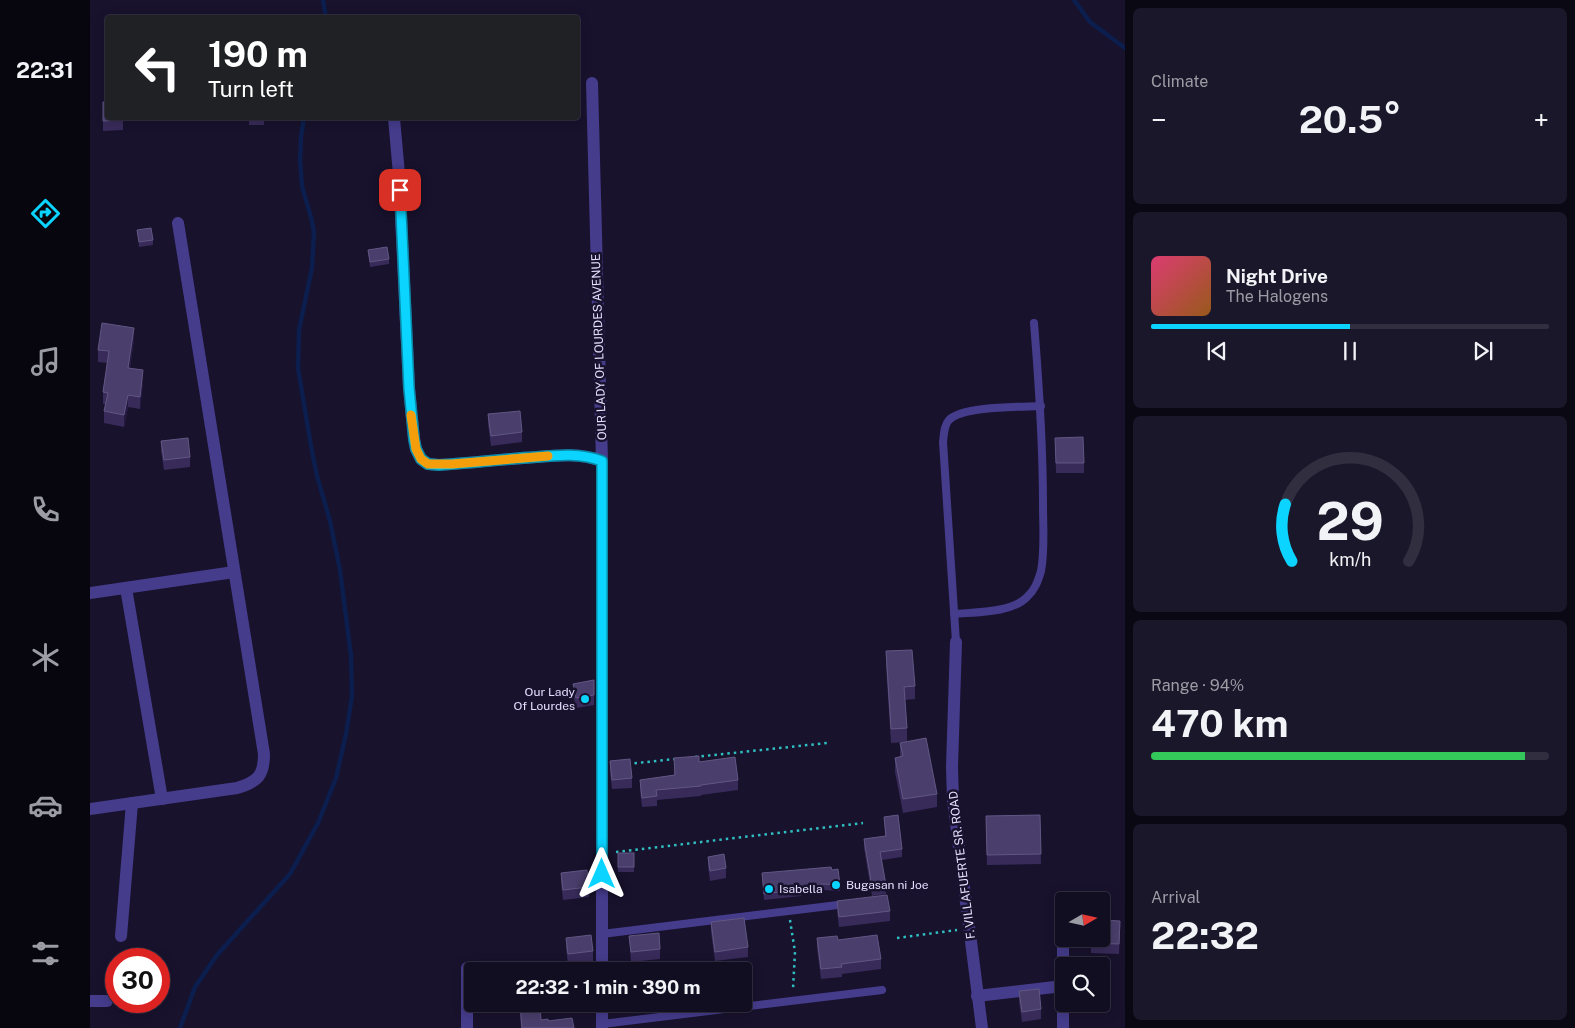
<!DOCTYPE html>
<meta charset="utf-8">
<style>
:root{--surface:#120e22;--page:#1b172a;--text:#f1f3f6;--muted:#9c9ca5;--line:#312e40;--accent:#0ad4ff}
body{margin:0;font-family:"Public Sans",sans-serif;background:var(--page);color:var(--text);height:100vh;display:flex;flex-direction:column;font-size:19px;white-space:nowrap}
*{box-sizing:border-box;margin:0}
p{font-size:16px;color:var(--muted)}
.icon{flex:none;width:28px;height:28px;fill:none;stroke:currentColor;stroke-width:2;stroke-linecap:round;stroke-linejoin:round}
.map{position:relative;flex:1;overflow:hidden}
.panel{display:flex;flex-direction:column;gap:8px;padding:8px;background:#0a0813;width:450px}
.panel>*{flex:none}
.hud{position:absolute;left:15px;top:15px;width:475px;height:105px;border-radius:5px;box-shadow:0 2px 12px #0003,0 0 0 1px var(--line);background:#202124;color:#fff;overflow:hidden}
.needle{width:32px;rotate:81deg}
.fabs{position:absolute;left:965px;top:892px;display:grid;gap:10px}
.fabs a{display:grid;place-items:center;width:55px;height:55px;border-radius:5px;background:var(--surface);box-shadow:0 2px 12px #0003,0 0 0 1px var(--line);font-size:25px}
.speed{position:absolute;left:15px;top:948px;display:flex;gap:10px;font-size:25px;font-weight:700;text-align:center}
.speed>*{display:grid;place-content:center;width:65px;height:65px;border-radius:50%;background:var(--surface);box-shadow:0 2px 12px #0003,0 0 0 1px var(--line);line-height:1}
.speed .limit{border:8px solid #d22;background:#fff;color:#111}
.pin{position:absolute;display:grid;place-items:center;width:42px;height:42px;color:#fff;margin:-21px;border-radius:10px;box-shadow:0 2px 8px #0006}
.me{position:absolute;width:55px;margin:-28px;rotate:0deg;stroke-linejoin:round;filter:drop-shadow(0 0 4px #0008)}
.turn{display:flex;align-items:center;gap:18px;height:105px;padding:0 20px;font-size:22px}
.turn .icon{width:65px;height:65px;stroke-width:2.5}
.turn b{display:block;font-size:35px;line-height:42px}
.big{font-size:38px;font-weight:700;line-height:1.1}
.panel .widget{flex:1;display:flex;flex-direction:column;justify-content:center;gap:8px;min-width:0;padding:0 18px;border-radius:8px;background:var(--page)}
.panel .dial{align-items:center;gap:0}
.dial svg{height:130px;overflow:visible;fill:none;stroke:var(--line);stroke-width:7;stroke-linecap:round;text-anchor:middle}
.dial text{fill:var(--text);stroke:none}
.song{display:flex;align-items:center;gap:15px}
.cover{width:60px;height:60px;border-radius:8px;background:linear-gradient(135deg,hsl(340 70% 55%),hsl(30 70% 35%))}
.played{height:5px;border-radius:2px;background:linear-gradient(90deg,var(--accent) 50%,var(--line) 50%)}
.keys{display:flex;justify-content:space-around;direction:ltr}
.heat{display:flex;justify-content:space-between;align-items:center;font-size:28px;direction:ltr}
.charge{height:8px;border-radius:4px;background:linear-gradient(90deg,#34c759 94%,var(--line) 0)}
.trip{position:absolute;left:374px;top:962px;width:288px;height:50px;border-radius:5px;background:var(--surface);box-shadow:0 2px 12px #0003,0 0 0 1px var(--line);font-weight:700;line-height:50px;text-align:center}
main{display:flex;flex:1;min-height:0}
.tab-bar{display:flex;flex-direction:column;width:90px;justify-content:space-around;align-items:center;background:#07060e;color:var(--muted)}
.tab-bar .icon{width:35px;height:35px}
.tab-bar .active{color:var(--accent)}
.tab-bar b{font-size:22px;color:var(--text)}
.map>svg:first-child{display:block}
</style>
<main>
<nav class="tab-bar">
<b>22:31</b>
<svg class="icon active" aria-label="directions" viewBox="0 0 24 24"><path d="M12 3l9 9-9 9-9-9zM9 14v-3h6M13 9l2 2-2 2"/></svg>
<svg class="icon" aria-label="music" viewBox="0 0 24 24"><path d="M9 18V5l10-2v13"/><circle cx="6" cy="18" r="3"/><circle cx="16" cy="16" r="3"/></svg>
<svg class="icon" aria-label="phone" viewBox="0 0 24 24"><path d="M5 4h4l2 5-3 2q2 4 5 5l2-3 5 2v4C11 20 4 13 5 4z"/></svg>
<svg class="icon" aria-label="climate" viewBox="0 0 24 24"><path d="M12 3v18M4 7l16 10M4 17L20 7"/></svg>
<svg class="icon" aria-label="car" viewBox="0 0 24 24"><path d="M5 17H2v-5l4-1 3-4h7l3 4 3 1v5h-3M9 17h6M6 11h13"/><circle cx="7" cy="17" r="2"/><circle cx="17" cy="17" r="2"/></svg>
<svg class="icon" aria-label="filters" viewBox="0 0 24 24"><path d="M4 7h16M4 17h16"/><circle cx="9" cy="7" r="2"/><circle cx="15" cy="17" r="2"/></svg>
</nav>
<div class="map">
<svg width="1035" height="1028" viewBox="0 0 1035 1028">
<rect width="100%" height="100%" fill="#18122d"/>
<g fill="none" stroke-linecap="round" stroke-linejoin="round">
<!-- stream -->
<g stroke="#0b1e4d" stroke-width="4.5">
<path d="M233 0 236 18"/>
<path d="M984 0 1000 22 1035 48"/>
<path d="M90 1028 105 987 127 955 200 874 228 823 246 778 256 734 262 696 261 656 250 570 240 521 227 476 221 446 208 368 209 330 222 268 224 233 222 221 212 186 210 160 211 137 214 118"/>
</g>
<!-- path -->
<g stroke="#30bfc1" stroke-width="2.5" stroke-dasharray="2.5 4" stroke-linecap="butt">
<path d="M605 757 737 743"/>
<path d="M538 764 585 759"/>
<path d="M526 852 773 823"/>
<path d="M700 920 705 952 703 989"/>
<path d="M807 938 867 930"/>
</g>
<!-- lane -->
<g stroke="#453c8c" stroke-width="8">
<path d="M864 614C886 612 922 613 937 597 945 590 948 581 951 571 955 550 953 526 953 506 953 445 949 384 944 323"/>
<path d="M866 642 853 442C854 434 854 425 859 420 872 406 931 407 951 406"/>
<path d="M512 934 756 904"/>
<path d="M512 1024 792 990"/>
</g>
<!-- street -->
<g stroke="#453c8c" stroke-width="12">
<path d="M502 83 512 461V971"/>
<path d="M304 118 309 174 319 388 324 439 326 449 331 459 338 464 349 465C382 463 414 459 446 457 469 455 490 453 512 461"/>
<path d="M36 588 72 799"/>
<path d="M0 593 144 572"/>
<path d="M866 642 862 767 863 800 892 1028"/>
<path d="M0 809 147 788C168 782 174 775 174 754L88 223"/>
<path d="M31 936 42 803"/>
<path d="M973 936V1028"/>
<path d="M887 996 973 986"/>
<path d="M0 1001H17"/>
<path d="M512 1004V1028"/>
<path d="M377 1028V968"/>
</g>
</g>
<!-- wall -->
<g fill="#382b5a">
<path d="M13 102 33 118V130L13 131Z"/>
<rect x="159" y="118" width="15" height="7"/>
<path d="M47 230 63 240V245L49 247Z"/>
<path d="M278 250 299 259V264L280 267Z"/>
<path d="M44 340 40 368 53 382 50 409 38 407 34 427 14 423V411L16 404H13V392L17 363 8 362V350Z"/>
<path d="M398 414 432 432V442L401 446 398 424Z"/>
<path d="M965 438 994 463V473H966Z"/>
<path d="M71 441 100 457V467L74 470 71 451Z"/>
<path d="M796 651 825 686V699L815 700 817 728V741L847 794V807L813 813 805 772V758L810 757V743L816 742 801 743 796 665Z"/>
<path d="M504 680V705L486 708 483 694V684Z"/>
<path d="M584 758 609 762 648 780V790L611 795V796L567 800V806L552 807 550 790V780L584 775Z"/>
<path d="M520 761 542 778V788L522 789 520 771Z"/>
<path d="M950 815 951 864 897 865 896 816Z"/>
<path d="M794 817 812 849V857L792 860 796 885V894L782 896 774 848V839L795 836Z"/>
<rect x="528" y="853" width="16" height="19"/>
<path d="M618 857 636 868V878L620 881 618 866Z"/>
<path d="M742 870 750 885V891L733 890 711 893V896L674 900 672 873Z"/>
<path d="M471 873 499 887V897L473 900 471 883Z"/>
<path d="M747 901 800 911V921L749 927 747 911Z"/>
<path d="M621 922 658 947V957L625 961 621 932Z"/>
<path d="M1030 931 1029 954 1001 953V943Z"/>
<path d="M539 936 570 949V959L541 962Z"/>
<path d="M476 938 503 951V961L478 964 476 948Z"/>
<path d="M727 938 748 940 791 959V969L752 974V977L731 979 727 948Z"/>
<path d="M929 991 951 1009V1019L932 1022 929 1001Z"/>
<path d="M429 1004H450L451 1020 458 1021 484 1028H431Z"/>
</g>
<!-- shaded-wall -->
<g fill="#231941">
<path d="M44 328V340L38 380V368Z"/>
<path d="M53 370V382L50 409V397Z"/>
<path d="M38 395V407L34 427V415Z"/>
</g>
<!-- building -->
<g fill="#4a3e6c" stroke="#625783">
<path d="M13 102H18V118H33V120L13 121Z"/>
<rect x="159" y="118" width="15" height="2"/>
<path d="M61 228 63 240 49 242 47 230Z"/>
<path d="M297 247 299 259 280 262 278 250Z"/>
<path d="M12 323 44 328 38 368 53 370 50 397 38 395 34 415 14 411 18 393 13 392 19 351 8 350Z"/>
<path d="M430 411 432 432 401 436 398 414Z"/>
<path d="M993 437 994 463H966L965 438Z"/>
<path d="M98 438 100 457 74 460 71 441Z"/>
<path d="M822 650 825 686 814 687 817 728 801 729 796 651Z"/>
<path d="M504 680V695L486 698 483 684Z"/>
<path d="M836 738 847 794 813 799 805 758 813 756 810 743Z"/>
<path d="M609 756V762L645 757 648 780 611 785V786L566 790 567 796 552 798 550 780 585 775 584 758Z"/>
<path d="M540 759 542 778 522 780 520 761Z"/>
<path d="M808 815 812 849 790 852 796 885 782 887 774 839 796 836 794 817Z"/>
<path d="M950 815 951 854 897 855 896 816Z"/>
<rect x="528" y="853" width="16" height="14"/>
<path d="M634 854 636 868 620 871 618 857Z"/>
<path d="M741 867 742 870 748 869 750 885 733 884 711 886V889L674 894 672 873Z"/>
<path d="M497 870 499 887 473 890 471 873Z"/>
<path d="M797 895 800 911 749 917 747 901Z"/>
<path d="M654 918 658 947 625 952 621 922Z"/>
<path d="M1011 920 1030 921 1029 944 1001 943V939H1011Z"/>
<path d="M569 933 570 949 541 952 539 936Z"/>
<path d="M501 935 503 951 478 954 476 938Z"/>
<path d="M787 935 791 959 751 964 752 967 731 969 727 938 747 936 748 940Z"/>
<path d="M949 989 951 1009 932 1012 929 991Z"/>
<path d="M430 1004H450L451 1020 458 1019V1021L482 1018 484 1028H432Z"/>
</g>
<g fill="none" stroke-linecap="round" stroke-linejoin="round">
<defs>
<path id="route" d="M310 190 319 388 324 439 326 449 331 459 338 464 349 465C382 463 414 459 446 457 469 455 490 453 512 461V874"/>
</defs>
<!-- route casing -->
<use href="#route" stroke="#068aa6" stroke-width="12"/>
<!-- route -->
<use href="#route" stroke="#0ad4ff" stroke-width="9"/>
<!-- slow -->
<path stroke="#f59e0b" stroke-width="9" d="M321 415 326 449 331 459 338 464H362L458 456"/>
</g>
<!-- markers -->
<g fill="#0ad4ff" stroke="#18122d" stroke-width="2">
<circle cx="495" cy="699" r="5"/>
<circle cx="746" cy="885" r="5"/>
<circle cx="679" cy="889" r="5"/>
</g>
<g text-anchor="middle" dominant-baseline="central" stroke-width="5" stroke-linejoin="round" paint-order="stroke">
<!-- street labels -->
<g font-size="12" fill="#e4deff" stroke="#18122d">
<text transform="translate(509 347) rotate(-92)">OUR LADY OF LOURDES AVENUE</text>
<text transform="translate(872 865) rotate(-97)">F. VILLAFUERTE SR. ROAD</text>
</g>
<!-- poi labels -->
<g font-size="12" fill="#e4deff" stroke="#18122d" text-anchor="start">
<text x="485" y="692" text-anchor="end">Our Lady<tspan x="485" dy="14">Of Lourdes</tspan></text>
<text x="756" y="885">Bugasan ni Joe</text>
<text x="689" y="889">Isabella</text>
</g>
</g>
</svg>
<div class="fabs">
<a><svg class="needle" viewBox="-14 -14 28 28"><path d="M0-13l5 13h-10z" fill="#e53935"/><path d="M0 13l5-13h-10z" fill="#9c9ca5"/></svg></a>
<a><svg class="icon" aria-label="search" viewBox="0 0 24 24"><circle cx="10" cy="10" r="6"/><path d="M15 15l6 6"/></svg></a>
</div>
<div class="speed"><div class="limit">30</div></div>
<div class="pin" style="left:310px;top:190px;background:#d93025"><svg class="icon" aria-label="arrive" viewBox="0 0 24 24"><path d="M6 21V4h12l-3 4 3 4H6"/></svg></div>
<svg class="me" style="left:512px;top:874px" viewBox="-20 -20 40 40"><path d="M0-17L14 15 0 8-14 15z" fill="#0ad4ff" stroke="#fff" stroke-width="4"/></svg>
<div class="trip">22:32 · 1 min · 390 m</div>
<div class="hud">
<div class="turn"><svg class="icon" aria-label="left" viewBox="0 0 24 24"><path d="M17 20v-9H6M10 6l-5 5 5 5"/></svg><div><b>190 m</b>Turn left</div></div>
</div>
</div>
<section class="panel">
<div class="widget"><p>Climate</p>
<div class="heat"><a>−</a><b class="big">20.5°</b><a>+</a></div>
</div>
<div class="widget">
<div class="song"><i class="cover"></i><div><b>Night Drive</b><p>The Halogens</p></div></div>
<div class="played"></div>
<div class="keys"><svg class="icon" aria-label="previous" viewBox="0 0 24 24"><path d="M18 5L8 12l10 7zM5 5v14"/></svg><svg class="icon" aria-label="pause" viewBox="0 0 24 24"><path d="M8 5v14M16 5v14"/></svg><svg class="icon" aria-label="next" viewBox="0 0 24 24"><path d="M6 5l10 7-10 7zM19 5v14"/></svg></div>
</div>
<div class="widget dial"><svg viewBox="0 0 100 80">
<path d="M14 69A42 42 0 1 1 86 69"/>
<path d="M14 69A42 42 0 0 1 10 34" stroke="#0ad4ff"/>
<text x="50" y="56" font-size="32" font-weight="700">29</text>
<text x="50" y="72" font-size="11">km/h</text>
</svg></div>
<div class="widget"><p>Range · 94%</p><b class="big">470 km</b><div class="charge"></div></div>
<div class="widget"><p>Arrival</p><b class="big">22:32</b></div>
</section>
</main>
